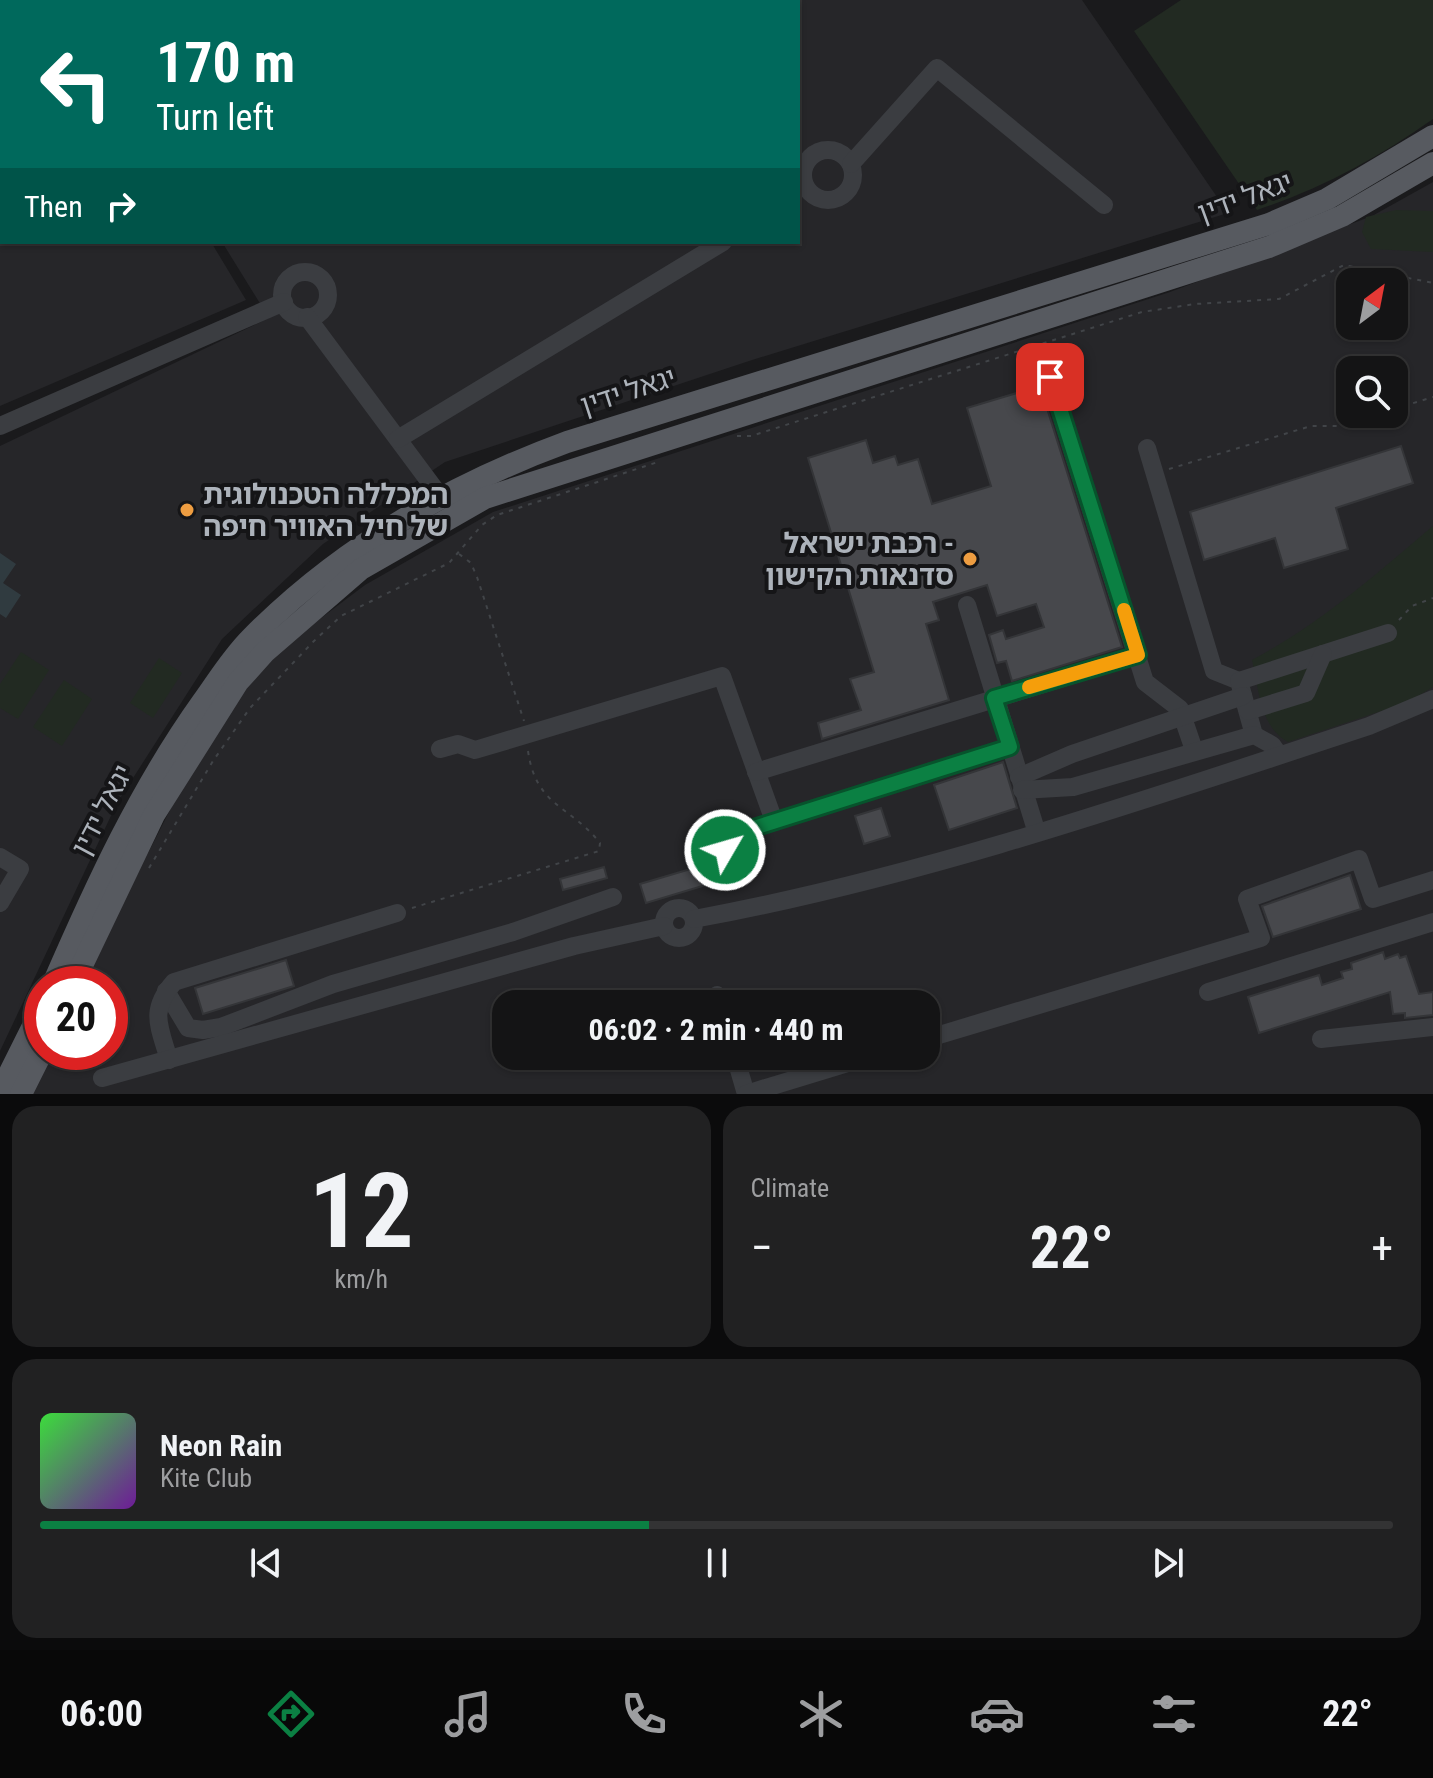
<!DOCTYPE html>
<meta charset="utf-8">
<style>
:root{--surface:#141415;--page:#212122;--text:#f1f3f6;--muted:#9d9ea0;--line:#333334;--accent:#0b8043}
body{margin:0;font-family:"Roboto Condensed","Noto Sans Hebrew",sans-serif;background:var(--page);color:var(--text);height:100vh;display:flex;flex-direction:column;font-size:30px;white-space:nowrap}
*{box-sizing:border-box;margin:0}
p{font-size:26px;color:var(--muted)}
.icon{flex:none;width:44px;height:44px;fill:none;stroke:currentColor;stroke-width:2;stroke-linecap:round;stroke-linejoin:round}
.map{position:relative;height:1094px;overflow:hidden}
.details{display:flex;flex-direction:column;gap:12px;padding:12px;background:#0b0b0c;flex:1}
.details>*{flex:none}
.banner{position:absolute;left:0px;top:0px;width:800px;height:244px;box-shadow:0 2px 6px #0004,0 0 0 2px var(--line);background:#00695c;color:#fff;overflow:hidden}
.needle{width:52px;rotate:32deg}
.buttons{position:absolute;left:1336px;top:268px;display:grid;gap:16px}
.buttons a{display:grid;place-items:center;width:72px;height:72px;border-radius:16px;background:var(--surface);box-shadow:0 2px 6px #0004,0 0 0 2px var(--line);font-size:40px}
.speed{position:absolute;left:24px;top:966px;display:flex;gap:16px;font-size:40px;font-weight:700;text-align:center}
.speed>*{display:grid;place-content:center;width:104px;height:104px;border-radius:50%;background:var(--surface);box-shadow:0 2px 6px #0004,0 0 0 2px var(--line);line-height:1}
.speed .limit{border:12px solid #d22;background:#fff;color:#111}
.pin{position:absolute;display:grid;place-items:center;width:68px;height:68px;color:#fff;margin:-34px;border-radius:16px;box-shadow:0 4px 12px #0006}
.me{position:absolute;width:88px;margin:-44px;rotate:52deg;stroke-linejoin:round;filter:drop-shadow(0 0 6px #0008)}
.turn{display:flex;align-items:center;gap:28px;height:168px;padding:0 24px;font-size:36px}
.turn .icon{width:104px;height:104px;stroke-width:2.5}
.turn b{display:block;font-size:56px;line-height:68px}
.then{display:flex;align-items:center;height:76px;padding:0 24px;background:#0003;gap:16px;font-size:30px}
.big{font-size:60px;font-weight:700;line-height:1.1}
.details .card{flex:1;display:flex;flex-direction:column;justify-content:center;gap:12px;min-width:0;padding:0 28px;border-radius:24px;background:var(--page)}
.details .dial{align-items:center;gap:0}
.dial b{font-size:104px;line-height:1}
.song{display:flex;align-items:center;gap:24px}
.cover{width:96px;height:96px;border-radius:12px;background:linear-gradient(135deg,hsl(120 70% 55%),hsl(280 70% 35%))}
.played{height:8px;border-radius:4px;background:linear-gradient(90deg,var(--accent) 45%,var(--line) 45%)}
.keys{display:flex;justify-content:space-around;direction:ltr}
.heat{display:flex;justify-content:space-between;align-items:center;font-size:44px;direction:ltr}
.details .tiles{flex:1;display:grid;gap:12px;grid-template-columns:1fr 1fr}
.card:last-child{grid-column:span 2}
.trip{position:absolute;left:492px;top:990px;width:448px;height:80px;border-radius:24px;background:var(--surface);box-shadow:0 2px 6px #0004,0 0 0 2px var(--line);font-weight:700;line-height:80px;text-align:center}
.dock{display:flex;height:128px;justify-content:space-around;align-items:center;background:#080808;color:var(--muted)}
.dock .icon{width:56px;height:56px}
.dock .active{color:var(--accent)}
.dock b{font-size:36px;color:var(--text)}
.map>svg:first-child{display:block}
</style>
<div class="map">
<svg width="1433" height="1094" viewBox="0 0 1433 1094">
<rect width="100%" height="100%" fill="#1a1a1c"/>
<!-- built -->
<g fill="#262629" fill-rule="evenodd">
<path d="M0 0H186L2 2V242H211L246 300 0 406Z"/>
<path d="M776 0H1082L1228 213 749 361 445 462 323 544 222 639 117 803 0 1051V446L269 318 222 242H798V2H770Z"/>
<path d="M1433 182V1094H26L47 1052H110V984H81L213 726 264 661 365 585 493 512 1170 292 1372 216ZM1350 282H1394V326H1350ZM1350 370H1394V414H1350ZM506 1004H926V1056H506Z"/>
</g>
<!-- green -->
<g fill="#222a22">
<path d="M1181 0H1433V119C1378 158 1321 189 1257 210L1134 31Z"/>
<path d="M1396 210 1433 211V252L1371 249 1362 232 1366 217Z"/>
<path d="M1433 526V687L1408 702 1288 742C1260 727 1259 689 1252 660 1320 624 1375 575 1433 526Z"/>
<path d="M21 652 49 670 18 719 0 708V684Z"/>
<path d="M159 658 182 673 153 718 130 703Z"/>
<path d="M64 680 92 699 62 746 33 727Z"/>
</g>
<!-- water -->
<path fill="#303b40" d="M0 553 16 564 3 583 21 595 6 618 0 614Z"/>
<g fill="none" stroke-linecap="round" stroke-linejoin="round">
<!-- taxiway -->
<g stroke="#343639" stroke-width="34">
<path d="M0 0 7 2"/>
<path d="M141 2 142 0"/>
<path d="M0 111H2"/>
</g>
</g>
<!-- building -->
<g fill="#47484c" stroke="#343538" stroke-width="2">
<path d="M1040 386 1122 647 1012 681 1006 661 997 663 989 635 1003 630 1006 639 1044 627 1036 604 997 616 987 585 933 602 939 620 926 624 949 700 822 739 818 723 861 710 850 679 874 672 808 458 866 440 873 463 895 456 898 465 918 459 932 504 991 486 967 408Z"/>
<path d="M1401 446 1413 483 1336 508 1348 549 1284 568 1275 538 1204 560 1190 512Z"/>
<path d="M1003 762 1017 808 949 830 934 785Z"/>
<path d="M881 808 890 836 864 844 855 816Z"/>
<path d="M714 862 719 881 646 903 640 884Z"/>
<path d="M604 867 607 878 563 890 560 879Z"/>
<path d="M1350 875 1361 909 1273 937 1262 906Z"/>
<path d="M1383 952 1385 959 1398 954 1400 958 1406 956 1419 994 1433 992V1015L1405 1018V1013L1393 1014 1390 992 1259 1033 1248 997 1319 975 1322 985 1343 978 1341 972 1352 969 1351 963Z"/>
<path d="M286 960 294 986 203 1014 195 988Z"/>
</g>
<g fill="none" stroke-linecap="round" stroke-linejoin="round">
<!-- path -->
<g stroke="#414448" stroke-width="2" stroke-dasharray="4 6" stroke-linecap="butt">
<path d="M1394 409 1433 397"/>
<path d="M737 436H751L1142 312 1195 304 1279 299 1344 265 1433 283"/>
<path d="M1169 469 1311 426H1339L1379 414"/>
<path d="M459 554 471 563 477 577 524 721"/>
<path d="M1399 620 1412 606 1433 598"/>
<path d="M149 868 213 761 250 708 314 641 341 616 449 563 482 525 497 515 658 462"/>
<path d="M412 908 599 851 600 843C570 805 536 807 528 751"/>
</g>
<!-- minor -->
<g stroke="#3b3d41" stroke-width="18">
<circle cx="828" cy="175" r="25"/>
<path d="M851 164 937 68 1104 205"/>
<circle cx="305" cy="295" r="23"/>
<path d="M307 317 440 496"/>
<path d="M1047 370 1145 682 1180 709 1194 750"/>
<path d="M0 426 284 302"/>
<path d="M398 439 723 242"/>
<path d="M1147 448 1214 671 1239 681 1254 735"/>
<path d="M967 605 1036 830"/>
<path d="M1239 681 1388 633"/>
<path d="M1248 711 1306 693 1323 654"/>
<path d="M440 749 458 744 475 750 722 676 774 821"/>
<path d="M756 772 1138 655"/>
<path d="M1019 777 1072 754 1243 696"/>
<path d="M1022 790 1073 787 1254 735 1272 745 1279 755"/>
<path d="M0 857 20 869 0 903"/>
<path d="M731 880C725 861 720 843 741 832L1010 747"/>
<circle cx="679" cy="923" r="15"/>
<path d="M694 919C923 877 1147 799 1369 726L1433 699"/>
<path d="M166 991 188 1028 203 1030 221 1027 333 984 513 932 613 897"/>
<path d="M1208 992 1433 922"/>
<path d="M717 995 720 1004"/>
<path d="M926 1039 1261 938 1247 899 1359 859 1373 899 1433 880"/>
<path d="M1321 1039 1433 1027"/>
<path d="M735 1056 746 1094"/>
<path d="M169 1060C159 1025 149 1011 174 982L397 913"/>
<path d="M102 1078 574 946 664 926"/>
<path d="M746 1094 871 1056"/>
</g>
<!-- major -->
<g stroke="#575a60" stroke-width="22">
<path d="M53 984C96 885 140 789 203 701 218 680 232 657 251 638 339 549 450 485 567 442L1269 224 1327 199 1433 136"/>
<path d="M73 984 154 815 238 682 265 652 361 569 485 498 1269 247 1342 216 1433 163"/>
<path d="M0 1092 42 1008"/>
<path d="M21 1094 42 1052"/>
</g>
</g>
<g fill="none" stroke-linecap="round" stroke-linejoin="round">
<defs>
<path id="route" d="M725 850 731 838 741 832 1010 747 994 698 1138 655 1050 377"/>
</defs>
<!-- route casing -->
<use href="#route" stroke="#07532c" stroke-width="20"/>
<!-- route -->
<use href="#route" stroke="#0b8043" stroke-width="14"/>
<!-- slow -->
<path stroke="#f59e0b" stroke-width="14" d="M1029 687 1138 655 1124 610"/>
</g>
<!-- markers -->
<g fill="#ee9d41" stroke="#151517" stroke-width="3">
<circle cx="187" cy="510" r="8"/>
<circle cx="970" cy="559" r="8"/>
</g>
<g text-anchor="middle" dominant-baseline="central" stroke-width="8" stroke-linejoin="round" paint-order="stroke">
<!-- street labels -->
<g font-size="28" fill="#adb3bb" stroke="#151517">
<text transform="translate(1245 197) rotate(-20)">יגאל ידין</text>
<text transform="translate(628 391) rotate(-18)">יגאל ידין</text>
<text transform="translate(102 810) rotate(-62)">יגאל ידין</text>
</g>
<!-- poi labels -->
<g font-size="28" font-weight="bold" fill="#adb3bb" stroke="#151517" text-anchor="start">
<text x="203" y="494">המכללה הטכנולוגית<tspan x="203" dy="32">של חיל האוויר חיפה</tspan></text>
<text x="954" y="543" text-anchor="end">רכבת ישראל -<tspan x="954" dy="32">סדנאות הקישון</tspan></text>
</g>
</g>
</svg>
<div class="buttons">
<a><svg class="needle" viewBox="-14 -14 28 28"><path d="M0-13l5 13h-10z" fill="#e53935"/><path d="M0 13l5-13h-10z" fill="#9d9ea0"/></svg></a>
<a><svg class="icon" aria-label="search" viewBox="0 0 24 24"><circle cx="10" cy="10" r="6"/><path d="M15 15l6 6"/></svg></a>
</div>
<div class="speed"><div class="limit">20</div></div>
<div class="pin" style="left:1050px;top:377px;background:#d93025"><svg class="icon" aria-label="arrive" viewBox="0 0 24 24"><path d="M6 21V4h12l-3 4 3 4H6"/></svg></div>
<svg class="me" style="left:725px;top:850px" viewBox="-20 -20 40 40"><circle r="17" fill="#0b8043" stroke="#fff" stroke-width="3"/><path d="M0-11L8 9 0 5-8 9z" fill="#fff"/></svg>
<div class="trip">06:02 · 2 min · 440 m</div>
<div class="banner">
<div class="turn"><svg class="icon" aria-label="left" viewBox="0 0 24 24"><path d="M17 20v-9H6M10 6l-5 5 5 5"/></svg><div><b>170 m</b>Turn left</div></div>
<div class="then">Then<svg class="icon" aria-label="right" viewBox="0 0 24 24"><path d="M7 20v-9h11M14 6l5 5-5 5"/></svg></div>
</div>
</div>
<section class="details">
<div class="tiles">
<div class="card dial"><b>12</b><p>km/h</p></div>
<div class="card"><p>Climate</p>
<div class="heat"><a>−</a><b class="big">22°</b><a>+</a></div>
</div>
<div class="card">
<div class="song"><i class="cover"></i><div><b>Neon Rain</b><p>Kite Club</p></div></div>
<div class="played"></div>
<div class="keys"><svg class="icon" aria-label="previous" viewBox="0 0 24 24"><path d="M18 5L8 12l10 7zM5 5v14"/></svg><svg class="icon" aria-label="pause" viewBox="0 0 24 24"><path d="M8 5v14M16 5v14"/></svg><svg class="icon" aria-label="next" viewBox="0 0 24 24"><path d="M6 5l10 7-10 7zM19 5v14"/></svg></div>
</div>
</div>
</section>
<nav class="dock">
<b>06:00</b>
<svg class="icon active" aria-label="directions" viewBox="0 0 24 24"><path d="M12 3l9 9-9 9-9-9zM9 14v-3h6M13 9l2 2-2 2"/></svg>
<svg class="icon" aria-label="music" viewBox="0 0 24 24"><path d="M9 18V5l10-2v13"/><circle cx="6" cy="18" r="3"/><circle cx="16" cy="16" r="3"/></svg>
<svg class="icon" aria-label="phone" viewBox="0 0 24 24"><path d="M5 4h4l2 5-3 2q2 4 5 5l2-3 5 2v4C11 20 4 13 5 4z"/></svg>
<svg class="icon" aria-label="climate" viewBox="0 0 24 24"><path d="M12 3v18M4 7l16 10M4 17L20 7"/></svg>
<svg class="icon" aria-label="car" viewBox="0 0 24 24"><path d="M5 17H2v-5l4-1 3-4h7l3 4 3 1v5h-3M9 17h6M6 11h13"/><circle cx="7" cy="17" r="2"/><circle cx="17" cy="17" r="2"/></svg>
<svg class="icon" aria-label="filters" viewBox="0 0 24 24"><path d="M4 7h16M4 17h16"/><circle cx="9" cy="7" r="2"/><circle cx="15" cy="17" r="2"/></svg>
<b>22°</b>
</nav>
